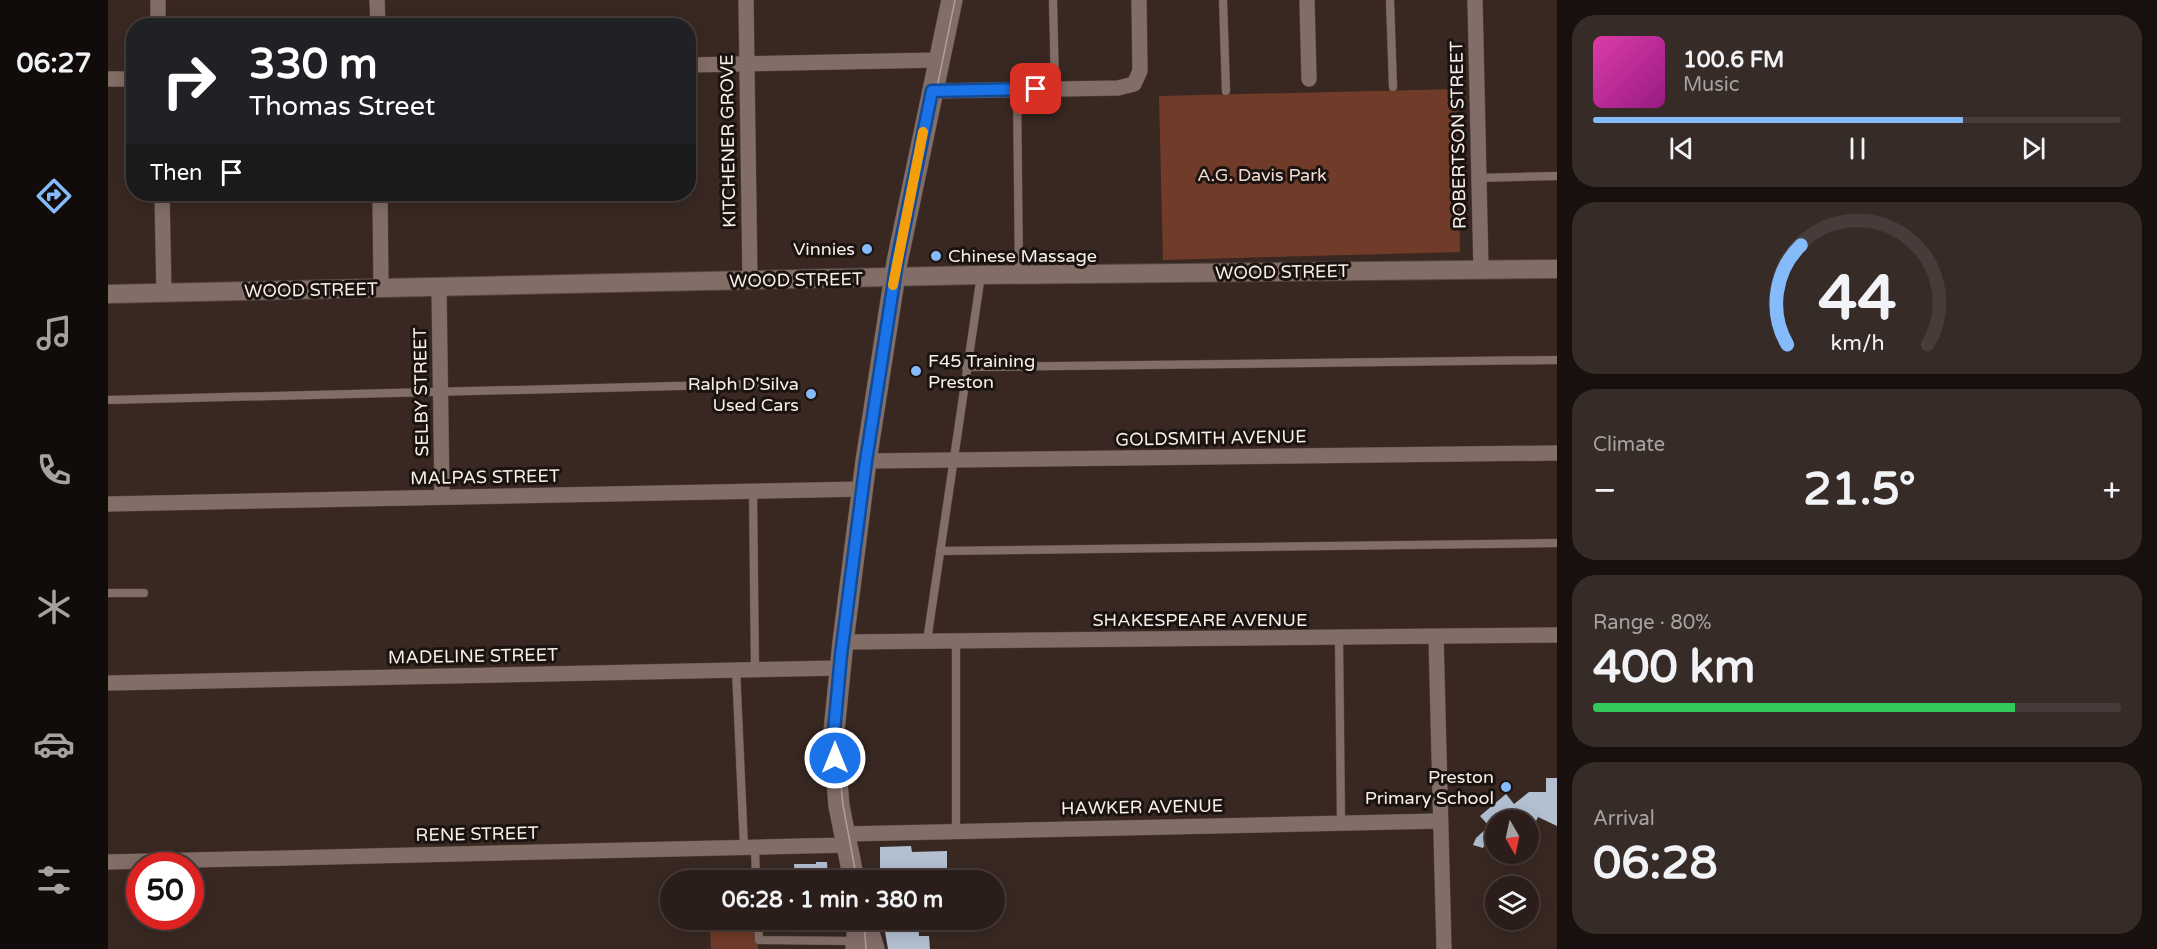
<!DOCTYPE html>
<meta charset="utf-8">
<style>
:root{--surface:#2b1e1a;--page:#372b27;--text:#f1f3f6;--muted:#a6a2a2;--line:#473c39;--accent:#85bbfb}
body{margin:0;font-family:"Varela Round",sans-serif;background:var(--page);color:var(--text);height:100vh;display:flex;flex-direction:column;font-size:22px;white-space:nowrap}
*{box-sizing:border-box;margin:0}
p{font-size:20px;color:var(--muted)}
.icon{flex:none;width:33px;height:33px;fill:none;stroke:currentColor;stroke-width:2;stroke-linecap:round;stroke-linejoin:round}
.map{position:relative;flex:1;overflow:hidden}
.sheet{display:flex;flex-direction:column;gap:15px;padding:15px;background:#18100e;width:600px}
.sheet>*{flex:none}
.banner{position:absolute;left:18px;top:18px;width:570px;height:183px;border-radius:24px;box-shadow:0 3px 15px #0003,0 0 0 2px var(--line);background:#202124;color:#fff;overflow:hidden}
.needle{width:39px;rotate:171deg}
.fabs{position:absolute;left:1377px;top:810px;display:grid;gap:12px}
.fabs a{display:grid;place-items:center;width:54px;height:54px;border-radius:50%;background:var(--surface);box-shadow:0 3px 15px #0003,0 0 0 2px var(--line);font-size:30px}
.speed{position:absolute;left:18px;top:852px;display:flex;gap:12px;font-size:30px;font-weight:700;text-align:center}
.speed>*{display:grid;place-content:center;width:78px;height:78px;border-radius:50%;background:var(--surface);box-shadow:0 3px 15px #0003,0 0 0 2px var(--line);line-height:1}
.speed .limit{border:9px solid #d22;background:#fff;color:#111}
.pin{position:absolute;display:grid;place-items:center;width:51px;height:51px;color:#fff;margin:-26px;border-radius:12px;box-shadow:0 3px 9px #0006}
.me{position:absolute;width:66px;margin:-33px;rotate:0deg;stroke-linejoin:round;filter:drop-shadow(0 0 4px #0008)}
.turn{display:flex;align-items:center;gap:21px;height:126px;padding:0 24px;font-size:27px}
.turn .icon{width:78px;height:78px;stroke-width:2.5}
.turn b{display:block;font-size:42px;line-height:51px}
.then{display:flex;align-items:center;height:57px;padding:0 24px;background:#0003;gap:12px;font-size:22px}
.big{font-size:45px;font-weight:800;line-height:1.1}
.sheet .card{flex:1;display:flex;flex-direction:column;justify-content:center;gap:9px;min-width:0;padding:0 21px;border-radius:24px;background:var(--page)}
.sheet .dial{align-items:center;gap:0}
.dial svg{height:156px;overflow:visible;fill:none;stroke:var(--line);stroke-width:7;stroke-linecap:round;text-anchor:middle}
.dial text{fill:var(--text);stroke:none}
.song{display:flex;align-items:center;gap:18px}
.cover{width:72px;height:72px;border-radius:9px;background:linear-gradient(135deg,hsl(320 70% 55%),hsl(310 70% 35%))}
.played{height:6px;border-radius:3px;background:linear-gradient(90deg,var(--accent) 70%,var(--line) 70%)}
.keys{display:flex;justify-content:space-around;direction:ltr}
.heat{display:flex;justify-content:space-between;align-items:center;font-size:33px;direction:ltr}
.charge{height:9px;border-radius:4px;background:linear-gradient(90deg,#34c759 80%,var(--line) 0)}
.trip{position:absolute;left:552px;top:870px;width:345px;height:60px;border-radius:30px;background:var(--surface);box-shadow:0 3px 15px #0003,0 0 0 2px var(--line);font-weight:800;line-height:60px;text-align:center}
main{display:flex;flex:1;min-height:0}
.dock{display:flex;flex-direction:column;width:108px;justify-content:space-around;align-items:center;background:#110c0a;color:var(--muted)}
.dock .icon{width:42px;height:42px}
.dock .active{color:var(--accent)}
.dock b{font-size:27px;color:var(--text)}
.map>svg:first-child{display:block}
</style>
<main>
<nav class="dock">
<b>06:27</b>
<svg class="icon active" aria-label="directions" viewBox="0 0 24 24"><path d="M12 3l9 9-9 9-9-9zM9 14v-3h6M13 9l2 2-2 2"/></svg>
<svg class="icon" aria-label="music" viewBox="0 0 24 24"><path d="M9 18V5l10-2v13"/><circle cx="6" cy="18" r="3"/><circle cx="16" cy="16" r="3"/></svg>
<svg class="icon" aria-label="phone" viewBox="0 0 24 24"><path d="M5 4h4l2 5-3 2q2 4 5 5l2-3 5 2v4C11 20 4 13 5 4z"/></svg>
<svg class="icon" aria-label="climate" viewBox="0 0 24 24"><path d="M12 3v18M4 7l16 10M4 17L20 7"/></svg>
<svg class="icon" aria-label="car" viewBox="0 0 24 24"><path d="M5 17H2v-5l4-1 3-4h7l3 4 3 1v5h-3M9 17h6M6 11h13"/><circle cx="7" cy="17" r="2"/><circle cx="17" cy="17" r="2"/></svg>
<svg class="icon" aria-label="filters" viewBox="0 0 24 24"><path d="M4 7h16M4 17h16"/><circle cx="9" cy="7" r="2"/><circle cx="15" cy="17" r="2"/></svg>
</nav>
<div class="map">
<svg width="1449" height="949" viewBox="0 0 1449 949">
<rect width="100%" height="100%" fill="#392822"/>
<!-- green -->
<g fill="#703b28">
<path d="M1349 89 1352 252 1055 260 1051 96Z"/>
<path d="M650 928V949H603L602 929Z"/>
</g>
<!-- building -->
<g fill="#b2c0d1">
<path d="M1438 778H1449V826L1430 817 1420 838V820H1388V846L1378 842 1375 848 1365 845 1368 838 1381 826 1372 816 1398 794 1406 804 1421 792H1438Z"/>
<path d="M803 846 804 852 839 851V868L804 869V880H772V847Z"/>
<path d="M708 862H719L720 880H687L686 864H708Z"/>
<path d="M775 920H810L811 936H821L822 949H780Z"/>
</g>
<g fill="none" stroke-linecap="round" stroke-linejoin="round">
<defs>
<g id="service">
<path d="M945 0 947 88"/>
<path d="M1115 0 1118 91"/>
<path d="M1282 0 1285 87"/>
<path d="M909 89 911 273"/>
<path d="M1370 178 1449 176"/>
<path d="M858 367 1449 360"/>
<path d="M0 400 651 384"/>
<path d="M645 491 647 669"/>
<path d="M832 551 1449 543"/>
<path d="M0 593H36"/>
<path d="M1231 638 1233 823"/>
<path d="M819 641 873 275"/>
<path d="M848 641V830"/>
<path d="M628 669 636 847"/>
<path d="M647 847 648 880"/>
<path d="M650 920 651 940 746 941"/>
</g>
<g id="minor">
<path d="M50 0V26"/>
<path d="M269 0 270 26"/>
<path d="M638 0 642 281"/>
<path d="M1199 0 1201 79"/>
<path d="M1367 0 1373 270"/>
<path d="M580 65 831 60"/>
<path d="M0 79H26"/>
<path d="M824 91 1010 88 1026 84 1032 71 1031 0"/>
<path d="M54 194 56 293"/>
<path d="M272 194 273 288"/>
<path d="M331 287 334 497"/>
<path d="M758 461 1449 453"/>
<path d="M0 504 754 489"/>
<path d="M1328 637 1336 949"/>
<path d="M735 642 1449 635"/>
<path d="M0 683 732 668"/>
<path d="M736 834 1332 821"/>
<path d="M0 862 738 845"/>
</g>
<path id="tertiary" d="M0 294 873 275 1449 269"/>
<g id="secondary">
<path d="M746 880 731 806 727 757 726 731 735 642 758 461 789 262 844 0"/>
<path d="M757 920 766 949"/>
<path d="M748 949 750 920"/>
</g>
</defs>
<!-- service casing -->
<use href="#service" stroke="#544641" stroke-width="9"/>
<!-- minor casing -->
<use href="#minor" stroke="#544641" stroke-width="16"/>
<!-- tertiary casing -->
<use href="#tertiary" stroke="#544641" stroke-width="20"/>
<!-- secondary casing -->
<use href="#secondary" stroke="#544641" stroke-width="22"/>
<!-- service -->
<use href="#service" stroke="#836e67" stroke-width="8"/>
<!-- minor -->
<use href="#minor" stroke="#836e67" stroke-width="15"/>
<!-- tertiary -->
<use href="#tertiary" stroke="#836e67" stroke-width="18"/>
<!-- secondary -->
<use href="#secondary" stroke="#836e67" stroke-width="21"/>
<!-- tram -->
<g stroke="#ad9f9a" stroke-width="1.5">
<path d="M749 880 735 805 730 757 731 706 738 642 761 461 790 277 847 0"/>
<path d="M756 920 758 949"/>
</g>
</g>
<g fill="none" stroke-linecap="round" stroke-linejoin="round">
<defs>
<path id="route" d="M727 758 726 731 733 655 758 461 789 262 824 91 928 89"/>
</defs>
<!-- route casing -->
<use href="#route" stroke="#114b97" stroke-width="15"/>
<!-- route -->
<use href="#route" stroke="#1a73e8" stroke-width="10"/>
<!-- slow -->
<path stroke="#f59e0b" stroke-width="10" d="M785 285 815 132"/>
</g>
<!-- markers -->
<g fill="#85bbfb" stroke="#1b1310" stroke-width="2">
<circle cx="759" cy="249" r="6"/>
<circle cx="828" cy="256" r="6"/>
<circle cx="808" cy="371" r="6"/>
<circle cx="703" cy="394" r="6"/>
<circle cx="1398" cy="787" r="6"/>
</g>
<g text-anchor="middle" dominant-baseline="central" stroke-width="6" stroke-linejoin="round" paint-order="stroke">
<!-- street labels -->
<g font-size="18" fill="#faeeea" stroke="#1b1310">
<text transform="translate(1350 135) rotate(-91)">ROBERTSON STREET</text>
<text transform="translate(620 141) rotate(-91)">KITCHENER GROVE</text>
<text transform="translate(1174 272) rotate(-1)">WOOD STREET</text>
<text transform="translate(688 280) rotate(-1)">WOOD STREET</text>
<text transform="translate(203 290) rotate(-1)">WOOD STREET</text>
<text transform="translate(313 392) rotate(-91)">SELBY STREET</text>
<text transform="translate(1103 438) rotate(-1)">GOLDSMITH AVENUE</text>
<text transform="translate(377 477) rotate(-1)">MALPAS STREET</text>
<text x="1092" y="620">SHAKESPEARE AVENUE</text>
<text transform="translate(365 656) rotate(-1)">MADELINE STREET</text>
<text transform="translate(1034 807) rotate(-1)">HAWKER AVENUE</text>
<text transform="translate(369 834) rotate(-1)">RENE STREET</text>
</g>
<!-- park labels -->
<g font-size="18" fill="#f1dbd3" stroke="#1b1310">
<text x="1154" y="175">A.G. Davis Park</text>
</g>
<!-- poi labels -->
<g font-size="18" fill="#faeeea" stroke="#1b1310" text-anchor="end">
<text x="747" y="249">Vinnies</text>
<text x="840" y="256" text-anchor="start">Chinese Massage</text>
<text x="820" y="361" text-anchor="start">F45 Training<tspan x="820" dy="21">Preston</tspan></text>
<text x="691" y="384">Ralph D'Silva<tspan x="691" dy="21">Used Cars</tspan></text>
<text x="1386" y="777">Preston<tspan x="1386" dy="21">Primary School</tspan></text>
</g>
</g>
</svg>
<div class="fabs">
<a><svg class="needle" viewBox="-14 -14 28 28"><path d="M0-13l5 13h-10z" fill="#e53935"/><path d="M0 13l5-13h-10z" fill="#a6a2a2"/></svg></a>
<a><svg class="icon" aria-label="layers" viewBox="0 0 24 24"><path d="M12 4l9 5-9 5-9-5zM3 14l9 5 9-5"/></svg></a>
</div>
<div class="speed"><div class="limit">50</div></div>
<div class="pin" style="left:928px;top:89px;background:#d93025"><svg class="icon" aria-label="arrive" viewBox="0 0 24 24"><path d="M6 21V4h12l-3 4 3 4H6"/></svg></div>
<svg class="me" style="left:727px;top:758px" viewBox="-20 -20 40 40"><circle r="17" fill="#1a73e8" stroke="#fff" stroke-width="3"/><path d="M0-11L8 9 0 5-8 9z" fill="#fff"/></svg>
<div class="trip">06:28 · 1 min · 380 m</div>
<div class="banner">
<div class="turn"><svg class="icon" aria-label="right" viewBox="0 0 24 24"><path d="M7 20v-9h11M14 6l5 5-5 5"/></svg><div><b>330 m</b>Thomas Street</div></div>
<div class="then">Then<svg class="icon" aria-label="arrive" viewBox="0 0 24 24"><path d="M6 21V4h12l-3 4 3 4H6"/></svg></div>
</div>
</div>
<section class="sheet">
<div class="card">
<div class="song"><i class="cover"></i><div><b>100.6 FM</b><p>Music</p></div></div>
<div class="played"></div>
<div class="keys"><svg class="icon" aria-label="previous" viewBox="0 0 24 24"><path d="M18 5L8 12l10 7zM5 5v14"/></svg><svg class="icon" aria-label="pause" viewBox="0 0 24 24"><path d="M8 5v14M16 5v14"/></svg><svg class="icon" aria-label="next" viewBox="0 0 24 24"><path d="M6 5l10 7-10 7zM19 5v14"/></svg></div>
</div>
<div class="card dial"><svg viewBox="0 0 100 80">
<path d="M14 69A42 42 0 1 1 86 69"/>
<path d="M14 69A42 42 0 0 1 21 18" stroke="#85bbfb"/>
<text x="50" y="56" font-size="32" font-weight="700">44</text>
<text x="50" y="72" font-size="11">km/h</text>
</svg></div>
<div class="card"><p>Climate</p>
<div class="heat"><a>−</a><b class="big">21.5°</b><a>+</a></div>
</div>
<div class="card"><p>Range · 80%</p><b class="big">400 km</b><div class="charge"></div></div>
<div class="card"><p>Arrival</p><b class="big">06:28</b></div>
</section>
</main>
